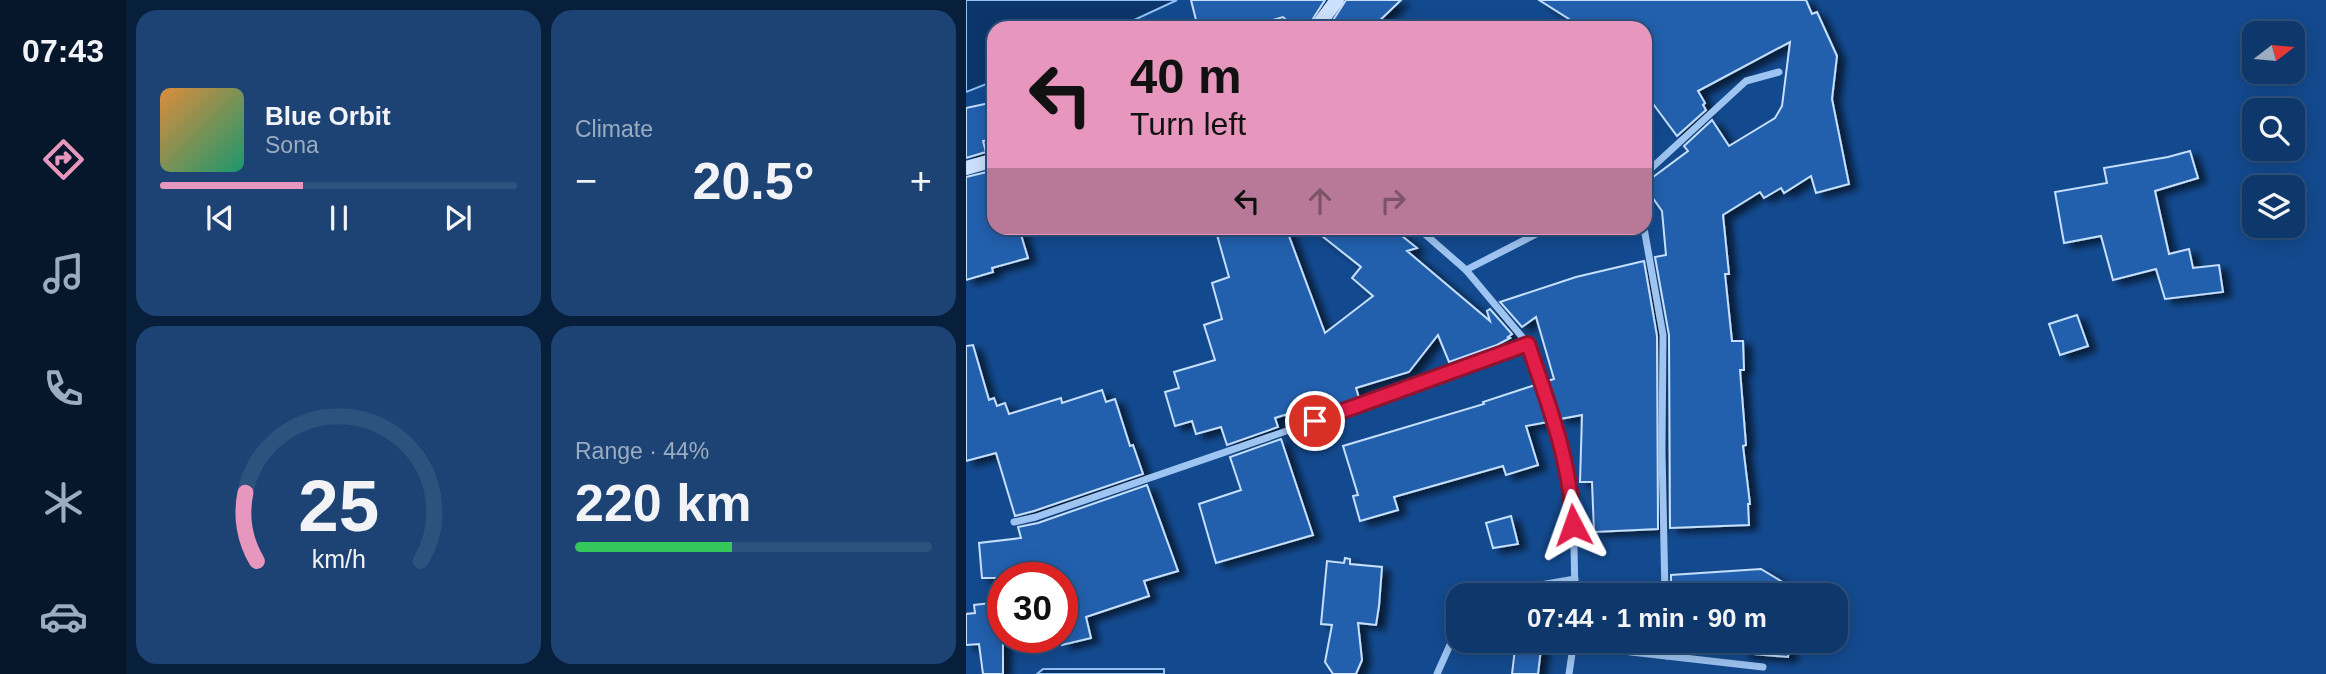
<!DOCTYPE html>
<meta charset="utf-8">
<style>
:root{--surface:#0e386b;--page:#1c4373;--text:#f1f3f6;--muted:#9bacc1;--line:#2e527e;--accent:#e797bd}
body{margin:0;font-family:Helvetica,sans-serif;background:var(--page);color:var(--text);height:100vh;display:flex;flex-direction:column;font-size:26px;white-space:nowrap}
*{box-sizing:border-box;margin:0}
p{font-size:23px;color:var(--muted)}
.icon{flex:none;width:38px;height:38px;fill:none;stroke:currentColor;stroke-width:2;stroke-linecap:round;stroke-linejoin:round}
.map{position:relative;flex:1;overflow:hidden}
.drawer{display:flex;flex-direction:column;gap:10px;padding:10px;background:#081f3b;width:840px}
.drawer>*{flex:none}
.top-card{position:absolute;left:21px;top:21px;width:665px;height:214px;border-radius:21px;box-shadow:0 4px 18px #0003,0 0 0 2px var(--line);background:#e797bd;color:#111;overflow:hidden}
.needle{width:46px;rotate:74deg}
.fabs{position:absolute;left:1276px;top:21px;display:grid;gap:14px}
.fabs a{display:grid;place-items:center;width:63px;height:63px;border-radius:14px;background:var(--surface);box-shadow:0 4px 18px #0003,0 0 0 2px var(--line);font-size:35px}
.speed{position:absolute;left:21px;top:562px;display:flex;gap:14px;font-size:35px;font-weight:700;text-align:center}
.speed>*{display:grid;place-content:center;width:91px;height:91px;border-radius:50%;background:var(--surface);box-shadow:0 4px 18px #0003,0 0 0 2px var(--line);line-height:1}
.speed .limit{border:10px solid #d22;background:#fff;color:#111}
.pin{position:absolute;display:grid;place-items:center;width:60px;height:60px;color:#fff;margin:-30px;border:4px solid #fff;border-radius:50%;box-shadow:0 2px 7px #0007}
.me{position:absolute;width:77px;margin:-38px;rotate:356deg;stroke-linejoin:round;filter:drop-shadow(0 0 5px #0008)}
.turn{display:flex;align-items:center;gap:24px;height:147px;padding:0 28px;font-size:32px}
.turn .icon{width:91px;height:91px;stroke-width:2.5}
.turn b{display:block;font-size:49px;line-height:60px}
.lanes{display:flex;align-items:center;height:66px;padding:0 28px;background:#0003;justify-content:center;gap:35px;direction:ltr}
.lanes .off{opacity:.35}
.big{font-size:52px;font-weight:700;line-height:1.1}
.drawer .tile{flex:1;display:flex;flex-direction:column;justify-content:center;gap:10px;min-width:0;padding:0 24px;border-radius:21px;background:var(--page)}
.drawer .dial{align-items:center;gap:0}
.dial svg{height:182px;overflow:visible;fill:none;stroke:var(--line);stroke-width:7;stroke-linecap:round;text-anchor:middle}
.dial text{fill:var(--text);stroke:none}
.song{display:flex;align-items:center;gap:21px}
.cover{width:84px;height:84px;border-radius:10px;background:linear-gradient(135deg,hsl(30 70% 55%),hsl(160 70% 35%))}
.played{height:7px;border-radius:4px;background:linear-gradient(90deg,var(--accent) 40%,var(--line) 40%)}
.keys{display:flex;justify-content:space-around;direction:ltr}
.heat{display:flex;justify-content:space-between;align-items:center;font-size:38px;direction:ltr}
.charge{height:10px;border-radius:5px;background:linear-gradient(90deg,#34c759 44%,var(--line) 0)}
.drawer .tiles{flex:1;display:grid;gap:10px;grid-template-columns:repeat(2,1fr)}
.trip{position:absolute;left:480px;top:583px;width:402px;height:70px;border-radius:21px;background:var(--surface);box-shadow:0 4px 18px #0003,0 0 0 2px var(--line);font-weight:700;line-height:70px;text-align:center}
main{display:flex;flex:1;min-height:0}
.tabs{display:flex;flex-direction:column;width:126px;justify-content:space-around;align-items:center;background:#06162b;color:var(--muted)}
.tabs .icon{width:49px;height:49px}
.tabs .current{color:var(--accent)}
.tabs b{font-size:32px;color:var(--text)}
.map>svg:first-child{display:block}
</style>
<main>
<nav class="tabs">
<b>07:43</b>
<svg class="icon current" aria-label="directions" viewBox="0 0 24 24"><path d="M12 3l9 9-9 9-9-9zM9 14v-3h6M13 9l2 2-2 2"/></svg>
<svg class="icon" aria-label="music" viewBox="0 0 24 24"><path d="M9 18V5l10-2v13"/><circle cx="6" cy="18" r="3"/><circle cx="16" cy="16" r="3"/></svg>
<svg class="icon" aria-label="phone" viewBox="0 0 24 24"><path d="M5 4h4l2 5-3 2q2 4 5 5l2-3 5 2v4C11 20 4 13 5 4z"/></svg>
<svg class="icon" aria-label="climate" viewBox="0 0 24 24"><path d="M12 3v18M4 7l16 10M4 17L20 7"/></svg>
<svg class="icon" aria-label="car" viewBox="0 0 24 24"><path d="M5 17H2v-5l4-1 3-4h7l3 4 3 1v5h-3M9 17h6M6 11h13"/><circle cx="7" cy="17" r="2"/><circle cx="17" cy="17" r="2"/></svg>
</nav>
<section class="drawer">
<div class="tiles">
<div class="tile">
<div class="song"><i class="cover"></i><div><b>Blue Orbit</b><p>Sona</p></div></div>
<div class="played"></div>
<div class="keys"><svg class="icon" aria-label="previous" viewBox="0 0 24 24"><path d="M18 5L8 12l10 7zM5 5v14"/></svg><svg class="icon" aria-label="pause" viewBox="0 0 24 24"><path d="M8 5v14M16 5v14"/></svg><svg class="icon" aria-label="next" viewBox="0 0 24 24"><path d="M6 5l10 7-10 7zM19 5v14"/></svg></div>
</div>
<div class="tile"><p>Climate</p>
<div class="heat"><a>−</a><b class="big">20.5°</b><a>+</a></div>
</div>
<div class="tile dial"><svg viewBox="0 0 100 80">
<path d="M14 69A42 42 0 1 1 86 69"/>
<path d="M14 69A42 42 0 0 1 9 39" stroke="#e797bd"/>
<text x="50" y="56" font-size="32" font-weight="700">25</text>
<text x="50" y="72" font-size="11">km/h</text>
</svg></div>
<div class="tile"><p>Range · 44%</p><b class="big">220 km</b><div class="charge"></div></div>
</div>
</section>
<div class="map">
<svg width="1360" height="674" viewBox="0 0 1360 674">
<defs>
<filter id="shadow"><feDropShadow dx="8" dy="4.5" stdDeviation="3.5" flood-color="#0009"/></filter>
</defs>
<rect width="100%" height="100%" fill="#134a8f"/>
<!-- water -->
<g fill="#0c366b" stroke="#90c0f4" stroke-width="2">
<path d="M0 0H211L151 28H28V81L0 92Z"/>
<path d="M77 669H198V674H71Z"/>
</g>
<!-- building -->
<g fill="#2161ae" stroke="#c5dffc" stroke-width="2" filter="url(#shadow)">
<path d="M225 0H359L341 28H329L317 17 278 28H232Z"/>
<path d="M380 0H435L406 28H362Z"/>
<path d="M573 0H840L846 14 851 12 871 56 866 99 883 184 850 193 845 176 818 193 815 188 798 198 794 192 757 215 763 274H759L766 341H777L778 370H774L780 445 777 446 784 504H782L783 525 704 528 703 335 689 257 700 255 696 211 679 187V183L722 151 718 146 746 120 763 146 809 118 816 106 824 42 732 91 739 103 737 105 740 110 711 136 679 93V28H597L603 19Z"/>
<path d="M28 102V139L17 141 20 152 0 158V108Z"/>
<path d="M1224 151 1232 178 1189 191 1203 254 1223 249 1227 268 1253 265 1257 292 1199 299 1190 269 1147 280 1135 236 1098 243 1089 192 1141 183 1138 168 1202 157Z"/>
<path d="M25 171 28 181V228H53L62 258 26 268 27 272 0 280V177Z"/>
<path d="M249 228H320L359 333 407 296 386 278 395 267 346 228H426L451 248 441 251 524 321 521 311 524 309 546 334 542 337 544 338 531 345 483 362 472 335 443 372 390 388 393 398 365 409 363 401 309 418 312 427 261 445 255 427 230 434 226 421 209 426 199 392 213 388 208 372 249 360 238 325 256 319 246 283 263 277Z"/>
<path d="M678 261 691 336 692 529 628 532 626 482H614L616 415 594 419 581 381 588 379 570 317 556 327 534 302 610 277Z"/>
<path d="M1111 315 1122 346 1094 355 1083 324Z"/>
<path d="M7 345 23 400 28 398 31 406 39 403 43 414 95 398 96 403 136 390 140 402 149 399 164 446 167 445 177 474 68 511 49 516 30 453 0 461V346Z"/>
<path d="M569 385 582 422 560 426 572 465 540 475 537 466 428 497 432 510 394 521 387 496 392 495 377 446 518 404 517 402Z"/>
<path d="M315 439 347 535 250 563 233 504 275 490 264 457Z"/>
<path d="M181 485 212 571 178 581 183 596 120 617 125 638 96 645V578H16L13 543 55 538 52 527 72 523Z"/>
<path d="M545 516 552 544 527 548 520 523Z"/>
<path d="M379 558 384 559V564L416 567 413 606 410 625 392 623 396 660 390 674H367L359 662 366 625 355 624 361 561 378 563Z"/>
<path d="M795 569 828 589 827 595H705V575Z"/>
<path d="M34 602 37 628V674H17L13 644 0 645V614L9 613 8 605Z"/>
<path d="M550 640H576L572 674H546Z"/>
<path d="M778 640H824L822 657 777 653Z"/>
</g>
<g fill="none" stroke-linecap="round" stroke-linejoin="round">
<!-- street -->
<g stroke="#9ec4f1" stroke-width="7">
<path d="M679 174 780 81 813 72"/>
<path d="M452 228 500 270 562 344 593 436 607 498 609 595"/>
<path d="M678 228 697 335 696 450 699 595"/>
<path d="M500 270 582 228"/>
<path d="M48 522 70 517 367 415 562 344"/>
<path d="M529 595 534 592 609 579"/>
<path d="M619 640 665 652 797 667"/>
<path d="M700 640 701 656"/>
<path d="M471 674 492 627"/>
<path d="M603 674 608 640"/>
</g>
<!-- secondary -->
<g stroke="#cce1fc" stroke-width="14">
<path d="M350 28 371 0"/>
<path d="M0 168 28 160"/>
</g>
</g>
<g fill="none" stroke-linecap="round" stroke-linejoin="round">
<defs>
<path id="route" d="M349 421 562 344C582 403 605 462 607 525"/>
</defs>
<!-- route casing -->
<use href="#route" stroke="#92132f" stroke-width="18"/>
<!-- route -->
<use href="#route" stroke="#e11d48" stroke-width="12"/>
</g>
</svg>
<div class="fabs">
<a><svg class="needle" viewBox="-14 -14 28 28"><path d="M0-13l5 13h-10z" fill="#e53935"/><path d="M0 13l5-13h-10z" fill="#9bacc1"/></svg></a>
<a><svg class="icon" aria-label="search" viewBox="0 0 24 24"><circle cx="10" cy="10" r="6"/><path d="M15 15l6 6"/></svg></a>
<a><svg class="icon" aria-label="layers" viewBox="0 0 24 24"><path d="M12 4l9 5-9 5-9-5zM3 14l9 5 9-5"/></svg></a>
</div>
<div class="speed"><div class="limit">30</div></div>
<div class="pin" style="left:349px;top:421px;background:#d93025"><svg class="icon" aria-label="arrive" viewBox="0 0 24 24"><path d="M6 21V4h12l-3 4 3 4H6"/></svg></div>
<svg class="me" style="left:607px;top:525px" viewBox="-20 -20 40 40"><path d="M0-17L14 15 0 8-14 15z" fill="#e11d48" stroke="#fff" stroke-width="4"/></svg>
<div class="trip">07:44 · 1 min · 90 m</div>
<div class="top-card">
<div class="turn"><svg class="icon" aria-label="left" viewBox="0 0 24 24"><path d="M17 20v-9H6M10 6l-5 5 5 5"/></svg><div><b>40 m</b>Turn left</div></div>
<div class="lanes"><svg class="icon" aria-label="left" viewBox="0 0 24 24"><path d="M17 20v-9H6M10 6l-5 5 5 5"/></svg><svg class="icon off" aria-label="ahead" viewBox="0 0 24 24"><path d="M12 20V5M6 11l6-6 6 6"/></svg><svg class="icon off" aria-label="right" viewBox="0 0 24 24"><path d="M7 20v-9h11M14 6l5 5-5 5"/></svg></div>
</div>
</div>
</main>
